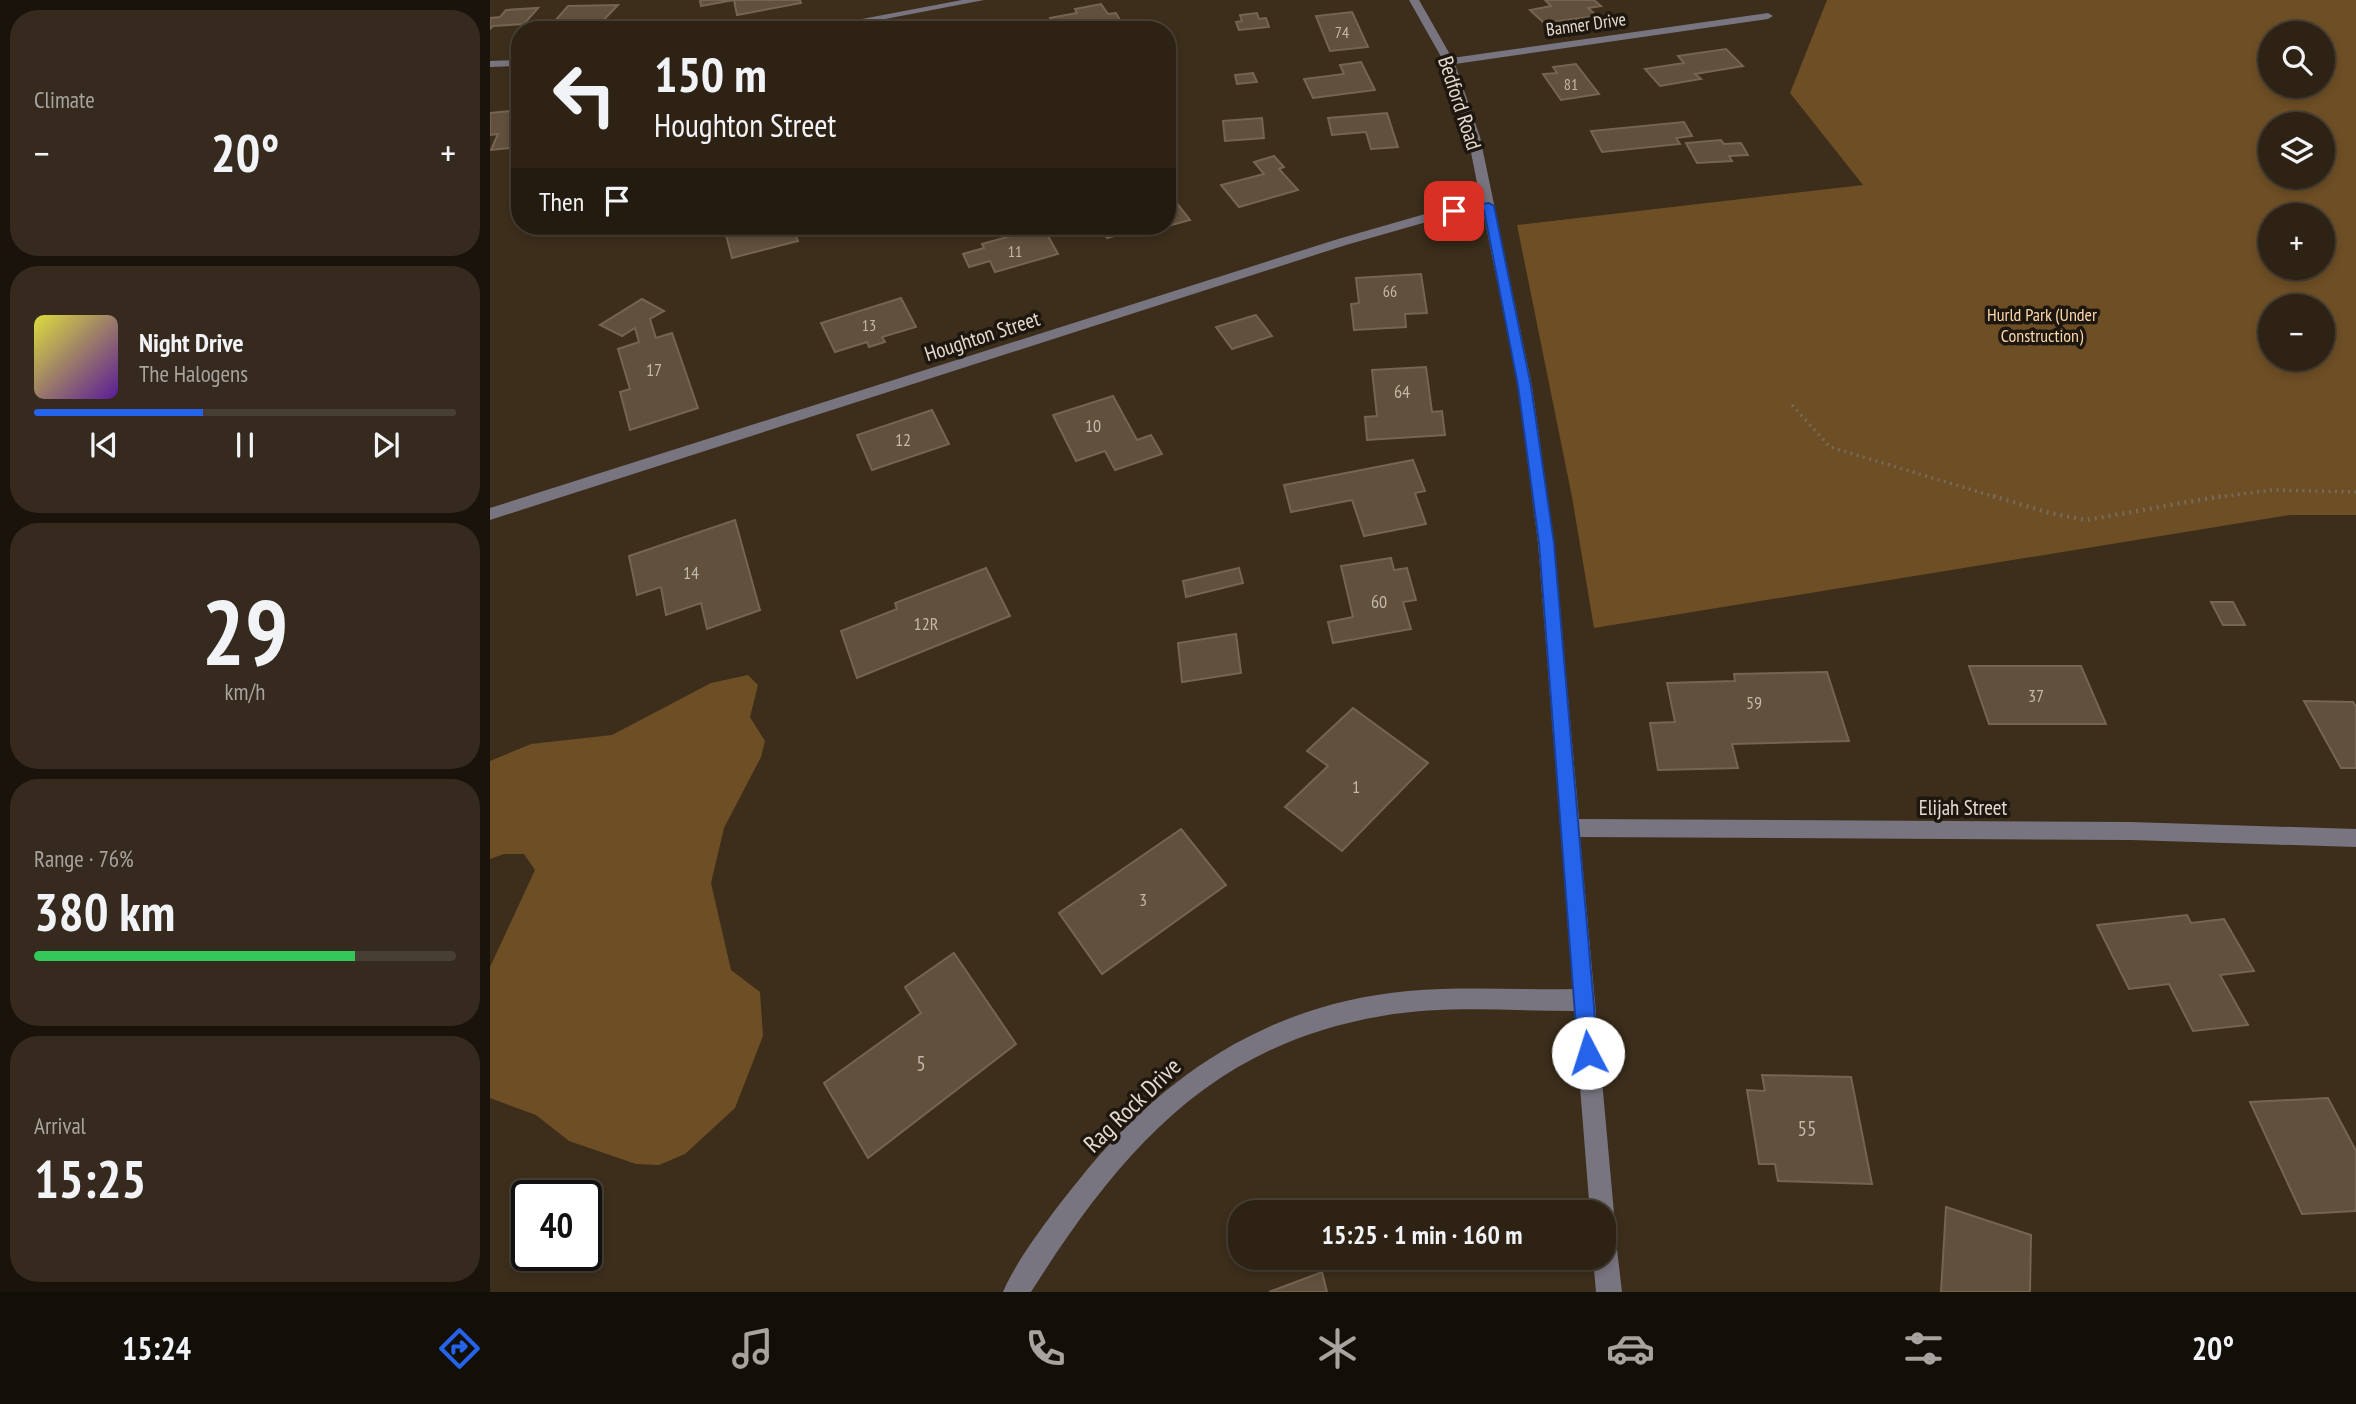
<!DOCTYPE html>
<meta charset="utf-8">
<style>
:root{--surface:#2d2214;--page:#352a1d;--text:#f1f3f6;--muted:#a7a4a0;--line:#483f34;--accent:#2563eb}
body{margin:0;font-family:"PT Sans Narrow",sans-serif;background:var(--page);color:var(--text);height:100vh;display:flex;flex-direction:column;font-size:26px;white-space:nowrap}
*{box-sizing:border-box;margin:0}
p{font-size:23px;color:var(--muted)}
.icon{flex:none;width:38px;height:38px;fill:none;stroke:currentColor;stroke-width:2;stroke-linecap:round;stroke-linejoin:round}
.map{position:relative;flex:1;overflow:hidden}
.side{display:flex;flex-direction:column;gap:10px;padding:10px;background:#19130b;width:490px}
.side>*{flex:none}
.banner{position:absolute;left:21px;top:21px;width:665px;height:214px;border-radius:28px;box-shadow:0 4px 10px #0003,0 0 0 2px var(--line);background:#2d2214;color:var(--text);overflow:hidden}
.buttons{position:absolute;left:1768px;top:21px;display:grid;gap:14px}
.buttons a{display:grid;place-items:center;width:77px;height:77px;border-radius:50%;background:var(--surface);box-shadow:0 4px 10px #0003,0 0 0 2px var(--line);font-size:35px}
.speed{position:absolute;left:21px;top:1180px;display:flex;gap:14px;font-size:35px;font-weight:700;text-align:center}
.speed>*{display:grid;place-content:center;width:91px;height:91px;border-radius:50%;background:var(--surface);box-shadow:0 4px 10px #0003,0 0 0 2px var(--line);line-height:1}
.speed .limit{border:4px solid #111;border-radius:10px;background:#fff;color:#111}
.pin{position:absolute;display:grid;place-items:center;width:60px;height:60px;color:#fff;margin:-30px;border-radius:14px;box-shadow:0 4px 10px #0006}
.me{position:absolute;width:77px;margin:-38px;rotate:355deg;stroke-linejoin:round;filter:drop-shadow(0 0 5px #0008)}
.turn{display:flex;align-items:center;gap:24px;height:147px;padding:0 28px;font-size:32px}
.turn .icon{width:91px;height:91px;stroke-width:2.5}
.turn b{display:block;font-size:49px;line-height:60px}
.then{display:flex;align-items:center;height:66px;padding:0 28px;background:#0003;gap:14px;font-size:26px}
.big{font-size:52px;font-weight:700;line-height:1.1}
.side .card{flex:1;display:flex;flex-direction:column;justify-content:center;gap:10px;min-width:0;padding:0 24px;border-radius:28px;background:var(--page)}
.side .dial{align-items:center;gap:0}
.dial b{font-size:91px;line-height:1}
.song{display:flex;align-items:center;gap:21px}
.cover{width:84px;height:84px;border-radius:10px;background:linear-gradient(135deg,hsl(60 70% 55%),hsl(270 70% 35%))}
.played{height:7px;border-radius:4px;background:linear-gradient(90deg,var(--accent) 40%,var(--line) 40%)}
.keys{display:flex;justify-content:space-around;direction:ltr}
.heat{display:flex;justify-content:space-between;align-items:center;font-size:38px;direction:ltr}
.charge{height:10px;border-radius:5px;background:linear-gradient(90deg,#34c759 76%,var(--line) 0)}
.trip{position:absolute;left:738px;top:1200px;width:388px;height:70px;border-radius:28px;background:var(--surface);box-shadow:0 4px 10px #0003,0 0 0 2px var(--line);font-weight:700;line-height:70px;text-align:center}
.menu{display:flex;height:112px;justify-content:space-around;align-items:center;background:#120e08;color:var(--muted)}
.menu .icon{width:49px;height:49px}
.menu .on{color:var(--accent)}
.menu b{font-size:32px;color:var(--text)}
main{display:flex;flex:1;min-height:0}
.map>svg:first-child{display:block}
</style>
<main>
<section class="side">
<div class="card"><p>Climate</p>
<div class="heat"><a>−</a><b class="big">20°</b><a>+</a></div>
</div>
<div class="card">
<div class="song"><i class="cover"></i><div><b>Night Drive</b><p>The Halogens</p></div></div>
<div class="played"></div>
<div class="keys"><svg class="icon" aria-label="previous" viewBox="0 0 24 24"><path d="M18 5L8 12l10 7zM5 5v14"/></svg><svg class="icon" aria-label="pause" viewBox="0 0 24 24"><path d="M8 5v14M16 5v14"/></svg><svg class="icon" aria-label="next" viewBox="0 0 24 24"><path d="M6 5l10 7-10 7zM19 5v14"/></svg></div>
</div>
<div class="card dial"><b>29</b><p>km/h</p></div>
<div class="card"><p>Range · 76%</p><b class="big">380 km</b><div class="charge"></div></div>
<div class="card"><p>Arrival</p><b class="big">15:25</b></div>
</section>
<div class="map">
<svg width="1866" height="1292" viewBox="0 0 1866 1292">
<rect width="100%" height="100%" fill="#3c2e1b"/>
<!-- green -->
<g fill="#6d4e25" fill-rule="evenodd">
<path d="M1337 0H1866V515H1800L1104 628 1082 497 1027 225 1373 185 1300 93ZM1780 33H1832V86H1780ZM1780 124H1832V177H1780ZM1780 215H1832V268H1780ZM1780 306H1832V359H1780Z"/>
<path d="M258 675 268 685 260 717 275 741 271 757 234 828 221 883 241 970 270 992 273 1036 245 1108 195 1154 169 1165 146 1164 79 1141 46 1115 0 1098V967L45 870 34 854H14L0 859V761L41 744 122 735 221 683Z"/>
</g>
<!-- building -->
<g fill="#60503c" stroke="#756550" stroke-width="2">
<path d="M210 0H310L311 3 247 15 244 0 211 6Z"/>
<path d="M1055 0H1104L1111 6 1098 8 1107 16 1054 23 1040 10 1061 6Z"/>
<path d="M611 4 618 14 626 13 634 27 619 30H600L598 27 567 30 560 18 587 13 585 9Z"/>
<path d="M128 5 104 30H57L78 6Z"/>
<path d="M48 8 34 24 3 26 0 29V18L10 17 16 10Z"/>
<path d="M862 12 878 47 840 51 826 16Z"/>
<path d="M767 13 769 19 776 18 779 27 749 30 746 22 752 21 750 15Z"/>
<path d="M1236 49 1253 66 1205 74 1211 79 1170 86 1155 69 1194 63 1188 56Z"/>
<path d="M871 62 885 90 823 98 814 79 854 74 850 65Z"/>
<path d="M1086 64 1109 94 1071 100 1053 74 1067 73 1063 67Z"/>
<path d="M763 73 767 82 747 84 745 75Z"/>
<path d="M30 110V147L1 150 8 134 0 135V113Z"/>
<path d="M897 113 908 147 881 149 876 132 842 135 838 118Z"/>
<path d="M772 118 774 138 735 141 733 121Z"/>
<path d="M1194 122 1202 136 1186 138 1190 144 1112 152 1101 131Z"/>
<path d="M1231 140 1234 144 1251 143 1258 155 1239 156 1242 161 1207 163 1196 143Z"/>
<path d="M784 156 794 167 789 169 808 190 749 207 731 185 774 174 764 162Z"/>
<path d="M682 197 700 220 656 232 651 226H677V198Z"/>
<path d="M257 226H302L308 241 242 258 235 231Z"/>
<path d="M608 226H645L635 229 638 232 617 238Z"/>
<path d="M553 227 568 254 505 272 500 261 479 267 473 254 494 248 492 244Z"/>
<path d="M931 274 937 313 915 314 916 327 864 330 861 304 869 303 866 278Z"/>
<path d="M411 298 426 327 392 337 395 342 379 347 377 342 345 352 331 323Z"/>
<path d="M152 299 174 311 160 319 166 338 182 333 208 408 140 430 130 392 140 389 128 349 149 342 145 328 132 336 110 325Z"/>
<path d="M766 315 782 336 742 349 726 327Z"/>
<path d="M936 367 942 412 952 411 955 435 877 440 875 417 887 416 882 370Z"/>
<path d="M623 396 647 440 661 435 672 454 625 470 615 451 586 461 563 415Z"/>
<path d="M442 410 459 444 382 470 367 435Z"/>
<path d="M923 460 935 491 925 493 936 524 874 536 862 500 801 512 794 485Z"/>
<path d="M245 520 270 610 217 629 211 603 176 615 171 587 147 595 139 556Z"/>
<path d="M901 558 904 570 917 568 926 600 913 602 921 629 843 643 838 622 863 617 851 566Z"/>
<path d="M496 568 520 616 367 678 351 631 407 609 405 603Z"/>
<path d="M749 568 753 583 696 597 693 581Z"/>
<path d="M1721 602H1743L1755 625H1733Z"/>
<path d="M746 634 751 673 692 682 688 643Z"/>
<path d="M1479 666H1591L1616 724H1499Z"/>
<path d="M1337 672 1359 741 1242 744 1248 768 1168 770 1160 723 1185 722 1177 683 1245 681 1244 674Z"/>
<path d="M1814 701 1863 702 1866 707V768H1851Z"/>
<path d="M863 708 938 763 852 851 795 807 838 766 817 751Z"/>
<path d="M691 829 736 885 612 974 569 913Z"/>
<path d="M1697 915 1701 923 1734 919 1764 971 1730 975 1758 1025 1703 1031 1679 984 1639 989 1607 925Z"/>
<path d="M464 953 526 1044 378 1158 334 1083 431 1013 415 987Z"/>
<path d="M1272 1075 1361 1077 1382 1184 1288 1181 1285 1164H1269L1257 1090 1275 1091Z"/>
<path d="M1838 1098 1866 1151V1211L1812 1214 1760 1102Z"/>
<path d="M1456 1207 1541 1235 1540 1292H1451Z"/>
<path d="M832 1272 837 1292H779Z"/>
</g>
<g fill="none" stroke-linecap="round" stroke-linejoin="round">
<!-- path-far1 -->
<g stroke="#766a59" stroke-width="3.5" stroke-dasharray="2 4.5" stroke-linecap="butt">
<path d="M1302 405 1340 447 1509 498"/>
<path d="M1722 498 1782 490 1866 492"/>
</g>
<!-- path -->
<path stroke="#766a59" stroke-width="4.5" stroke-dasharray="2 5" stroke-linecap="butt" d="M1503 496 1560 513 1596 520 1732 496"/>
<!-- minor -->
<g fill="#787580" fill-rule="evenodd">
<path d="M472 0H494L338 30H314Z"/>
<path d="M919 0H929L962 58 1278 13 1283 16 1278 19 965 64 990 137 1042 386 1064 543 1089 819 1641 822 1866 829V847L1641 840 1090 837 1124 1213 1121 1222 1115 1224V1213H1100L1084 1011C1021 1011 955 1005 892 1016 720 1045 630 1152 541 1292H513C529 1254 574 1198 601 1165 684 1067 787 1003 918 991 973 986 1028 990 1083 989L1048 543 1028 386 993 211 954 217 856 245 0 520V508L848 239 949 210 991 203 978 137 954 62Z"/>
<path d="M30 60V66L0 67V61Z"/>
<path d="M1115 1237 1124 1240 1127 1249 1132 1292H1106L1103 1258H1115Z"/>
</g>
</g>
<!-- route -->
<path fill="#2563eb" stroke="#184099" stroke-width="2" d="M999 203 1004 206 1041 386 1064 543 1108 1053 1105 1061 1098 1063 1091 1061 1088 1053 1049 543 1028 386 994 210 964 214 958 211 964 208Z"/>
<g text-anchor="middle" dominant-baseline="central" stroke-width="7" stroke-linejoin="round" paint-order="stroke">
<!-- far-number labels -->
<g font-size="16" fill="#c3b8aa">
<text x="852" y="32">74</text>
<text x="1081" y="84">81</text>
<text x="525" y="251">11</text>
<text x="900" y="291">66</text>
<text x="379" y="325">13</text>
</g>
<!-- far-street labels -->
<g font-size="18" fill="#e4dacf" stroke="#1e170f">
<text transform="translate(1096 24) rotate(-8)">Banner Drive</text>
</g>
<!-- far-park labels -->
<g font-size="18" fill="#fcd7a9" stroke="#1e170f">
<text x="1552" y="314">Hurld Park (Under<tspan x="1552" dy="21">Construction)</tspan></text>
</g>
<!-- number labels -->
<g font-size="18" fill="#c3b8aa">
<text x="164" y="369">17</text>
<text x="912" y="391">64</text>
<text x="603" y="425">10</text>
<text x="413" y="439">12</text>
<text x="201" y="572">14</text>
<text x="889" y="601">60</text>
<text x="436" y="623">12R</text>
<text x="1546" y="695">37</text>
<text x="1264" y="702">59</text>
<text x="866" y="786">1</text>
<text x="653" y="899">3</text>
</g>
<!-- street labels -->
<g font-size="21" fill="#e4dacf" stroke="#1e170f">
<text transform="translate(970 103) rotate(72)">Bedford Road</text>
<text transform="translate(492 336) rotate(-18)">Houghton Street</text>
<text x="1473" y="807">Elijah Street</text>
</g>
<!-- near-number labels -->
<g font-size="21" fill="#c3b8aa">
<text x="431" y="1063">5</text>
<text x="1317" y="1128">55</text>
</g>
<!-- near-street labels -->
<g font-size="24" fill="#e4dacf" stroke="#1e170f">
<text transform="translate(642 1105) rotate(-44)">Rag Rock Drive</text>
</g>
</g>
</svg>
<div class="buttons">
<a><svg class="icon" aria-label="search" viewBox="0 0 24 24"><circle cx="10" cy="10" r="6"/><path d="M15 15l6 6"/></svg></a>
<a><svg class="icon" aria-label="layers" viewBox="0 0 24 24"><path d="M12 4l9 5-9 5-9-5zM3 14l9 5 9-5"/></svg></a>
<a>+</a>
<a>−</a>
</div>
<div class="speed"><div class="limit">40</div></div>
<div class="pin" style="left:964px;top:211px;background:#d93025"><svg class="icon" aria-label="arrive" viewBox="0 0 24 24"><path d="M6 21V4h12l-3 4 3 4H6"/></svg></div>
<svg class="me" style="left:1098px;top:1053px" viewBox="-20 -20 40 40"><circle r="19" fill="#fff"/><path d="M0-13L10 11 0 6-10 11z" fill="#2563eb"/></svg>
<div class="trip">15:25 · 1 min · 160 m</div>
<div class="banner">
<div class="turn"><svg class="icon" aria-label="left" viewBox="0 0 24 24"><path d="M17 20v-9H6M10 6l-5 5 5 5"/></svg><div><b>150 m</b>Houghton Street</div></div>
<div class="then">Then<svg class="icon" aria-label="arrive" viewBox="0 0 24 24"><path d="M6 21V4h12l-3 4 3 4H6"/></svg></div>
</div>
</div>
</main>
<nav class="menu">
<b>15:24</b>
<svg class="icon on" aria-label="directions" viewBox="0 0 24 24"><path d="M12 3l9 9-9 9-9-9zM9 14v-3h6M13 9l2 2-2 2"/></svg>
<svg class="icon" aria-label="music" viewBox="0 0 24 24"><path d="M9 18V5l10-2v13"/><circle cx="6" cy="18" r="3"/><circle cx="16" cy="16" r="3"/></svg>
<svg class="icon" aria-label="phone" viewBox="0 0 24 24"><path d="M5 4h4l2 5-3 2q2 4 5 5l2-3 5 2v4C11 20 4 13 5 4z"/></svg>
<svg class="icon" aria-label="climate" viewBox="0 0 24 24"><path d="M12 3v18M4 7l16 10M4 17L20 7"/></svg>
<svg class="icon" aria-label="car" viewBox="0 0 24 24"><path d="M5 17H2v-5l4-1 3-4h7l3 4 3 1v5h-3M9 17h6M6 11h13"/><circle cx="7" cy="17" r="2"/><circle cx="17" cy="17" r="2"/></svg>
<svg class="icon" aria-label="filters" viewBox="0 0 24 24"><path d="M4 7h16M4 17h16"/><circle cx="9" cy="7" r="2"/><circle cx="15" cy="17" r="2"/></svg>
<b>20°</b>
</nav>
